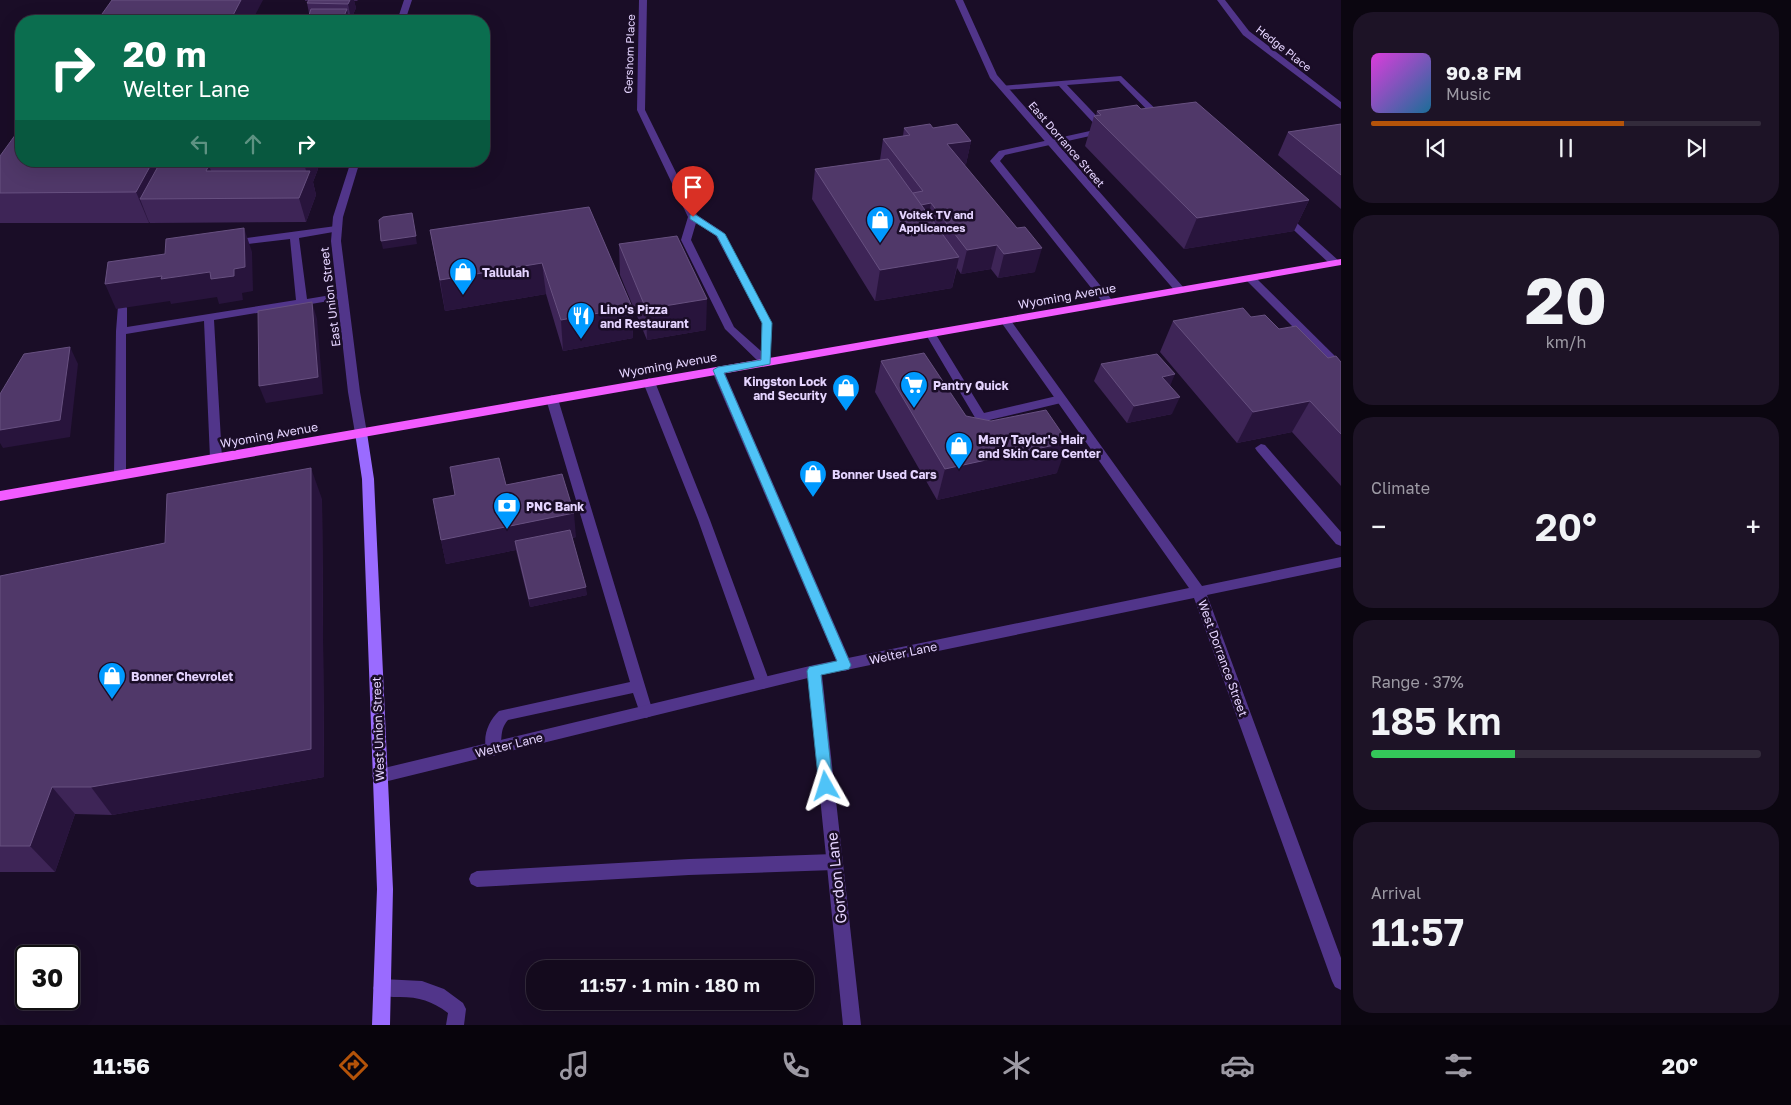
<!DOCTYPE html>
<meta charset="utf-8">
<style>
:root{--surface:#140a1d;--page:#1d1326;--text:#f1f3f6;--muted:#9d9aa4;--line:#332b3b;--accent:#b45309}
body{margin:0;font-family:"Golos Text",sans-serif;background:var(--page);color:var(--text);height:100vh;display:flex;flex-direction:column;font-size:19px;white-space:nowrap}
*{box-sizing:border-box;margin:0}
p{font-size:16px;color:var(--muted)}
.icon{flex:none;width:28px;height:28px;fill:none;stroke:currentColor;stroke-width:2;stroke-linecap:round;stroke-linejoin:round}
.map{position:relative;flex:1;overflow:hidden}
.drawer{display:flex;flex-direction:column;gap:12px;padding:12px;background:#0b0610;width:450px}
.drawer>*{flex:none}
.guide{position:absolute;left:15px;top:15px;width:475px;height:152px;border-radius:20px;box-shadow:0 5px 20px #0002,0 0 0 1px var(--line);background:#0b6e4f;color:#fff;overflow:hidden}
.speed{position:absolute;left:15px;top:945px;display:flex;gap:10px;font-size:25px;font-weight:700;text-align:center}
.speed>*{display:grid;place-content:center;width:65px;height:65px;border-radius:50%;background:var(--surface);box-shadow:0 5px 20px #0002,0 0 0 1px var(--line);line-height:1}
.speed .limit{border:2px solid #111;border-radius:8px;background:#fff;color:#111}
.pin{position:absolute;display:grid;place-items:center;width:42px;height:42px;color:#fff;margin:-51px -21px;border-radius:50% 50% 50% 0;rotate:-45deg;box-shadow:0 0 5px #0007}
.pin .icon{rotate:45deg}
.me{position:absolute;width:55px;margin:-28px;rotate:354deg;stroke-linejoin:round;filter:drop-shadow(0 0 4px #0008)}
.turn{display:flex;align-items:center;gap:18px;height:105px;padding:0 25px;font-size:22px}
.turn .icon{width:65px;height:65px;stroke-width:2.5}
.turn b{display:block;font-size:35px;line-height:42px}
.lanes{display:flex;align-items:center;height:48px;padding:0 25px;background:#0003;justify-content:center;gap:25px;direction:ltr}
.lanes .off{opacity:.35}
.big{font-size:38px;font-weight:600;line-height:1.1}
.drawer .card{flex:1;display:flex;flex-direction:column;justify-content:center;gap:8px;min-width:0;padding:0 18px;border-radius:20px;background:var(--page)}
.drawer .dial{align-items:center;gap:0}
.dial b{font-size:65px;line-height:1}
.song{display:flex;align-items:center;gap:15px}
.cover{width:60px;height:60px;border-radius:8px;background:linear-gradient(135deg,hsl(300 70% 55%),hsl(200 70% 35%))}
.played{height:5px;border-radius:2px;background:linear-gradient(90deg,var(--accent) 65%,var(--line) 65%)}
.keys{display:flex;justify-content:space-around;direction:ltr}
.heat{display:flex;justify-content:space-between;align-items:center;font-size:28px;direction:ltr}
.charge{height:8px;border-radius:4px;background:linear-gradient(90deg,#34c759 37%,var(--line) 0)}
.trip{position:absolute;left:526px;top:960px;width:288px;height:50px;border-radius:20px;background:var(--surface);box-shadow:0 5px 20px #0002,0 0 0 1px var(--line);font-weight:600;line-height:50px;text-align:center}
.tab-bar{display:flex;height:80px;justify-content:space-around;align-items:center;background:#08040c;color:var(--muted)}
.tab-bar .icon{width:35px;height:35px}
.tab-bar .current{color:var(--accent)}
.tab-bar b{font-size:22px;color:var(--text)}
main{display:flex;flex:1;min-height:0}
.map>svg:first-child{display:block}
</style>
<main>
<div class="map">
<svg width="1341" height="1025" viewBox="0 0 1341 1025">
<rect width="100%" height="100%" fill="#1a0d27"/>
<g fill="none" stroke-linecap="round" stroke-linejoin="round">
<!-- lane -->
<g fill="#51358a" fill-rule="evenodd">
<path d="M1121 76 1164 117V121H1158L1119 81 1067 85 1108 128V132L1005 155 1000 161 1112 300 1113 302 1108 305 1104 304 990 161 999 151 1099 129 1059 86 1004 90 1000 88 1001 86Z"/>
<path d="M1285 214 1288 215 1339 261V265H1331L1282 219 1280 217Z"/>
<path d="M336 226 339 227V231L299 238 307 299 343 293 348 296 347 298 214 320 222 458 220 461 216 462 210 458 204 321 126 334V475L124 478H116L114 475 116 331 118 306H126L127 308V327L296 300 290 239 232 246 227 243 232 240Z"/>
<path d="M1250 275 1254 276 1341 362V372L1337 371 1246 280 1245 278Z"/>
<path d="M930 330 935 333 984 413 1061 395 1067 399 1061 403 981 422 977 421 925 333Z"/>
<path d="M718 367 724 371 852 665 850 669 845 671 840 669 838 665 712 371Z"/>
<path d="M649 378 655 382 710 520 770 683 768 687 763 689 758 687 756 683 698 520 643 382Z"/>
<path d="M552 395 558 399 653 712 651 716 646 718 641 716 633 693 508 720C498 731 504 742 498 754L493 756 488 754C481 739 488 721 499 711L630 682 546 399Z"/>
<path d="M1261 444 1265 445 1341 532V546L1336 544 1257 451 1255 448Z"/>
<path d="M834 854 840 857 842 862 840 867 834 870 689 875 477 887 471 884 469 879 471 874 477 871 689 859Z"/>
<path d="M382 979 422 981 444 989 463 1003 466 1009 464 1025H446L448 1013C432 1001 419 997 400 997 391 997 384 997 376 994L373 988 376 982Z"/>
</g>
<!-- street -->
<g fill="#51358a" fill-rule="evenodd">
<path d="M404 0H412L405 21H397Z"/>
<path d="M639 0H647L645 110 697 215 723 232 772 323 770 365H762L725 329 681 240 688 217 637 110ZM696 223 716 236 762 323 761 351 734 327 691 240Z"/>
<path d="M955 0H963L997 75 1184 288 1185 290 1184 292H1176L990 78Z"/>
<path d="M1217 0H1225L1249 31 1341 102V109L1243 35Z"/>
<path d="M351 161H360L343 217 341 241 360 392 367 433 361 437 355 433 348 392 331 241 333 217Z"/>
<path d="M1005 317 1009 318 1202 586 1341 557V567L1207 595 1341 958V990L1335 987 1332 981 1194 598 822 675 861 1025H843L808 678 380 783 375 781 372 776 375 771 380 769 814 665 1189 588 1001 322 1000 320Z"/>
</g>
<!-- secondary -->
<path fill="#9a6bff" fill-rule="evenodd" d="M361 429 367 433 374 479 393 889 390 1025H372L377 889 362 479 355 433Z"/>
<!-- primary -->
<path fill="#f25bff" fill-rule="evenodd" d="M1341 259V265L0 501V491Z"/>
</g>
<!-- wall -->
<g fill="#3e2557">
<path d="M305 0H358L357 1H354L356 8 351 19H349V21L309 15V13L307 3 308 1H305Z"/>
<path d="M1141 109 1309 200 1294 231 1184 249 1085 146 1094 116H1096L1097 111Z"/>
<path d="M1341 124V209L1278 155 1288 132Z"/>
<path d="M904 128H933L971 141 966 164 964 165 1035 272 998 278 991 269 961 274 957 268 952 288 875 301 812 199 815 169 880 160 883 139 903 136Z"/>
<path d="M0 156 21 161H316L318 169 313 182 316 195 306 222 150 223 149 222V223H0Z"/>
<path d="M589 207 632 307 633 338 563 351 546 294 445 311 430 230Z"/>
<path d="M619 244 706 330 647 340 620 275Z"/>
<path d="M1251 317 1328 358 1341 362V486L1292 432 1237 443 1160 352 1173 321Z"/>
<path d="M881 361 966 416 1057 473 937 500 875 392Z"/>
<path d="M1101 364 1170 386 1172 414 1127 423 1094 381Z"/>
<path d="M506 485 576 537 572 538 587 595 530 607 516 550 446 564 441 540Z"/>
<path d="M322 499 324 777 112 815 75 814 55 872H0V576L165 543Z"/>
</g>
<!-- shaded-wall -->
<g fill="#28143c">
<path d="M241 0H263L252 21H230Z"/>
<path d="M350 0H354L356 8 351 19 348 4Z"/>
<path d="M347 9 349 21H342Z"/>
<path d="M971 141 966 164 942 168 947 144Z"/>
<path d="M153 161H180L140 199 149 222V223L136 192Z"/>
<path d="M305 161H316L318 169 313 182 316 195 306 222 299 198 308 177 304 164Z"/>
<path d="M209 165 217 189 206 171Z"/>
<path d="M1309 200 1294 231 1184 249 1197 218Z"/>
<path d="M931 203 927 227 919 205Z"/>
<path d="M412 213 417 244 383 249 381 241Z"/>
<path d="M244 228 252 252 253 291 242 293 243 300 219 304 217 297 171 304 170 301 116 309 105 284 162 276 210 272 234 269Z"/>
<path d="M997 245 991 269 961 274 967 250Z"/>
<path d="M1042 248 1035 272 998 278 1004 254Z"/>
<path d="M959 257 952 288 875 301 880 270Z"/>
<path d="M542 263 546 294 445 311 440 280Z"/>
<path d="M707 299 706 330 647 340 646 309Z"/>
<path d="M312 302 317 319 323 394 266 403 259 386Z"/>
<path d="M632 307 633 338 563 351 561 320Z"/>
<path d="M70 347 78 364 70 437 3 448 0 443V430Z"/>
<path d="M1175 374 1168 391 1162 377Z"/>
<path d="M1180 397 1172 414 1127 423 1134 406Z"/>
<path d="M1310 401 1292 432 1237 443 1253 412Z"/>
<path d="M1068 442 1057 473 937 500 945 469Z"/>
<path d="M311 468 322 499 324 777 112 815 91 787Z"/>
<path d="M574 513 576 537 517 550 515 541 516 550 446 564 441 540Z"/>
<path d="M586 587 587 595 530 607 529 599Z"/>
<path d="M52 787 75 814 55 872 30 846Z"/>
</g>
<!-- building -->
<g fill="#503869" stroke="#675080">
<path d="M112 0H241L230 21H97Z"/>
<path d="M309 0H350L348 4 307 3Z"/>
<path d="M311 9H347L342 21H299L302 15H309Z"/>
<path d="M1196 102 1309 200 1197 218 1094 116 1101 115 1097 111 1137 105 1141 109Z"/>
<path d="M930 124 933 128 957 124 971 141 947 144 1017 228 1025 227 1042 248 1004 254 997 245 967 250 931 203 921 205 913 193 923 191 883 139 910 135 904 128Z"/>
<path d="M1341 124V175L1288 132Z"/>
<path d="M21 127V161H153L136 192 0 193V156Z"/>
<path d="M888 159 959 257 880 270 815 169Z"/>
<path d="M161 161H305L304 164 209 165 206 171H310L299 198 140 199Z"/>
<path d="M589 207 632 307 561 320 542 263 440 280 430 230Z"/>
<path d="M412 213 416 236 381 241 379 220 383 217Z"/>
<path d="M244 228 245 267 234 269V276L211 279 210 272 161 279 162 276 105 284 108 262 165 254 166 239Z"/>
<path d="M677 236 707 299 646 309 619 244Z"/>
<path d="M312 302 318 377 259 386 258 311Z"/>
<path d="M1243 308 1251 317 1265 315 1279 329 1296 326 1328 358 1336 356 1341 362V434L1310 401 1253 412 1173 321Z"/>
<path d="M70 347 60 420 0 430V394L24 354Z"/>
<path d="M924 353 966 416 991 421 1046 410 1068 442 945 469 881 361Z"/>
<path d="M1157 354 1175 374 1162 377 1180 397 1134 406 1101 364Z"/>
<path d="M499 458 506 485 562 474 574 513 441 540 433 499 455 495 450 467Z"/>
<path d="M311 468V749L91 787H52L30 846H0V576L165 543 167 494Z"/>
<path d="M570 530 586 587 529 599 515 541Z"/>
</g>
<!-- route -->
<path fill="#4fc3f7" stroke="#337fa1" d="M690 215H696L725 234 772 323 770 364 724 373 851 665 849 669 821 675 833 786 831 790 826 792 821 790 819 786 807 671 809 667 837 661 713 370 718 367 761 360 762 323 717 236 690 219Z"/>
<!-- icons -->
<defs>
<symbol id="shop-pin" viewBox="-11 -11 22 30"><path d="M0 17L-7.5 6A9.5 9.5 0 1 1 7.5 6Z" fill="#009aff" stroke="#1a0d27"/><path d="M-5-2.5h2.3a2.7 3.5 0 0 1 5.4 0H5L5.5 6h-11ZM-1.5-2.5h3a1.5 2.3 0 0 0-3 0Z" fill="#fff"/></symbol>
<symbol id="restaurant-pin" viewBox="-11 -11 22 30"><path d="M0 17L-7.5 6A9.5 9.5 0 1 1 7.5 6Z" fill="#009aff" stroke="#1a0d27"/><path d="M-5-6h1v4h1v-4h1v4h1v-4h1v5L-1.5 .5V6h-2V.5L-5-1ZM5-6V6H3V1.5H1.5Q1.5-4 5-6Z" fill="#fff"/></symbol>
<symbol id="supermarket-pin" viewBox="-11 -11 22 30"><path d="M0 17L-7.5 6A9.5 9.5 0 1 1 7.5 6Z" fill="#009aff" stroke="#1a0d27"/><path d="M-6-5.5h2.5l.6 2H6L4.5 2H-2.5L-4.4-4H-6ZM-1.5 3.2a1.3 1.3 0 1 0 .1 0ZM3 3.2a1.3 1.3 0 1 0 .1 0Z" fill="#fff"/></symbol>
<symbol id="bank-pin" viewBox="-11 -11 22 30"><path d="M0 17L-7.5 6A9.5 9.5 0 1 1 7.5 6Z" fill="#009aff" stroke="#1a0d27"/><path d="M-6-4H6V4H-6ZM0-2.3a2.3 2.3 0 1 0 0 4.6a2.3 2.3 0 1 0 0-4.6Z" fill="#fff"/></symbol>
</defs>
<g fill-rule="evenodd">
<use href="#shop-pin" x="864" y="204" width="32" height="43"/>
<use href="#shop-pin" x="447" y="256" width="32" height="43"/>
<use href="#restaurant-pin" x="565" y="300" width="32" height="43"/>
<use href="#supermarket-pin" x="898" y="369" width="32" height="43"/>
<use href="#shop-pin" x="830" y="372" width="32" height="43"/>
<use href="#shop-pin" x="943" y="430" width="32" height="43"/>
<use href="#shop-pin" x="797" y="458" width="32" height="43"/>
<use href="#bank-pin" x="491" y="490" width="32" height="43"/>
<use href="#shop-pin" x="96" y="660" width="32" height="43"/>
</g>
<g text-anchor="middle" dominant-baseline="central" stroke-width="5" stroke-linejoin="round" paint-order="stroke">
<!-- far-street labels -->
<g font-size="11" fill="#e5d4ff" stroke="#1a0d27">
<text transform="translate(1284 48) rotate(38)">Hedge Place</text>
<text transform="translate(629 54) rotate(-88)">Gershom Place</text>
<text transform="translate(1067 144) rotate(49)">East Dorrance Street</text>
</g>
<!-- far-poi labels -->
<g font-size="11" font-weight="bold" fill="#e5d4ff" stroke="#1a0d27" text-anchor="start">
<text x="899" y="214">Voitek TV and<tspan x="899" dy="13">Applicances</tspan></text>
</g>
<!-- poi labels -->
<g font-size="12" font-weight="bold" fill="#e5d4ff" stroke="#1a0d27" text-anchor="start">
<text x="482" y="272">Tallulah</text>
<text x="600" y="309">Lino's Pizza<tspan x="600" dy="14">and Restaurant</tspan></text>
<text x="827" y="381" text-anchor="end">Kingston Lock<tspan x="827" dy="14">and Security</tspan></text>
<text x="933" y="385">Pantry Quick</text>
<text x="978" y="439">Mary Taylor's Hair<tspan x="978" dy="14">and Skin Care Center</tspan></text>
<text x="832" y="474">Bonner Used Cars</text>
<text x="526" y="506">PNC Bank</text>
<text x="131" y="676">Bonner Chevrolet</text>
</g>
<!-- street labels -->
<g font-size="12" fill="#e5d4ff" stroke="#1a0d27">
<text transform="translate(1067 296) rotate(-10)">Wyoming Avenue</text>
<text transform="translate(330 297) rotate(-97)">East Union Street</text>
<text transform="translate(668 365) rotate(-10)">Wyoming Avenue</text>
<text transform="translate(269 435) rotate(-10)">Wyoming Avenue</text>
<text transform="translate(903 653) rotate(-12)">Welter Lane</text>
<text transform="translate(1223 658) rotate(70)">West Dorrance Street</text>
<text transform="translate(378 729) rotate(-92)">West Union Street</text>
<text transform="translate(509 745) rotate(-14)">Welter Lane</text>
</g>
<!-- near-street labels -->
<g font-size="15" fill="#e5d4ff" stroke="#1a0d27">
<text transform="translate(836 878) rotate(-96)">Gordon Lane</text>
</g>
</g>
</svg>
<div class="speed"><div class="limit">30</div></div>
<div class="pin" style="left:693px;top:217px;background:#d93025"><svg class="icon" aria-label="arrive" viewBox="0 0 24 24"><path d="M6 21V4h12l-3 4 3 4H6"/></svg></div>
<svg class="me" style="left:826px;top:786px" viewBox="-20 -20 40 40"><path d="M0-17L14 15 0 8-14 15z" fill="#4fc3f7" stroke="#fff" stroke-width="4"/></svg>
<div class="trip">11:57 · 1 min · 180 m</div>
<div class="guide">
<div class="turn"><svg class="icon" aria-label="right" viewBox="0 0 24 24"><path d="M7 20v-9h11M14 6l5 5-5 5"/></svg><div><b>20 m</b>Welter Lane</div></div>
<div class="lanes"><svg class="icon off" aria-label="left" viewBox="0 0 24 24"><path d="M17 20v-9H6M10 6l-5 5 5 5"/></svg><svg class="icon off" aria-label="ahead" viewBox="0 0 24 24"><path d="M12 20V5M6 11l6-6 6 6"/></svg><svg class="icon" aria-label="right" viewBox="0 0 24 24"><path d="M7 20v-9h11M14 6l5 5-5 5"/></svg></div>
</div>
</div>
<section class="drawer">
<div class="card">
<div class="song"><i class="cover"></i><div><b>90.8 FM</b><p>Music</p></div></div>
<div class="played"></div>
<div class="keys"><svg class="icon" aria-label="previous" viewBox="0 0 24 24"><path d="M18 5L8 12l10 7zM5 5v14"/></svg><svg class="icon" aria-label="pause" viewBox="0 0 24 24"><path d="M8 5v14M16 5v14"/></svg><svg class="icon" aria-label="next" viewBox="0 0 24 24"><path d="M6 5l10 7-10 7zM19 5v14"/></svg></div>
</div>
<div class="card dial"><b>20</b><p>km/h</p></div>
<div class="card"><p>Climate</p>
<div class="heat"><a>−</a><b class="big">20°</b><a>+</a></div>
</div>
<div class="card"><p>Range · 37%</p><b class="big">185 km</b><div class="charge"></div></div>
<div class="card"><p>Arrival</p><b class="big">11:57</b></div>
</section>
</main>
<nav class="tab-bar">
<b>11:56</b>
<svg class="icon current" aria-label="directions" viewBox="0 0 24 24"><path d="M12 3l9 9-9 9-9-9zM9 14v-3h6M13 9l2 2-2 2"/></svg>
<svg class="icon" aria-label="music" viewBox="0 0 24 24"><path d="M9 18V5l10-2v13"/><circle cx="6" cy="18" r="3"/><circle cx="16" cy="16" r="3"/></svg>
<svg class="icon" aria-label="phone" viewBox="0 0 24 24"><path d="M5 4h4l2 5-3 2q2 4 5 5l2-3 5 2v4C11 20 4 13 5 4z"/></svg>
<svg class="icon" aria-label="climate" viewBox="0 0 24 24"><path d="M12 3v18M4 7l16 10M4 17L20 7"/></svg>
<svg class="icon" aria-label="car" viewBox="0 0 24 24"><path d="M5 17H2v-5l4-1 3-4h7l3 4 3 1v5h-3M9 17h6M6 11h13"/><circle cx="7" cy="17" r="2"/><circle cx="17" cy="17" r="2"/></svg>
<svg class="icon" aria-label="filters" viewBox="0 0 24 24"><path d="M4 7h16M4 17h16"/><circle cx="9" cy="7" r="2"/><circle cx="15" cy="17" r="2"/></svg>
<b>20°</b>
</nav>
